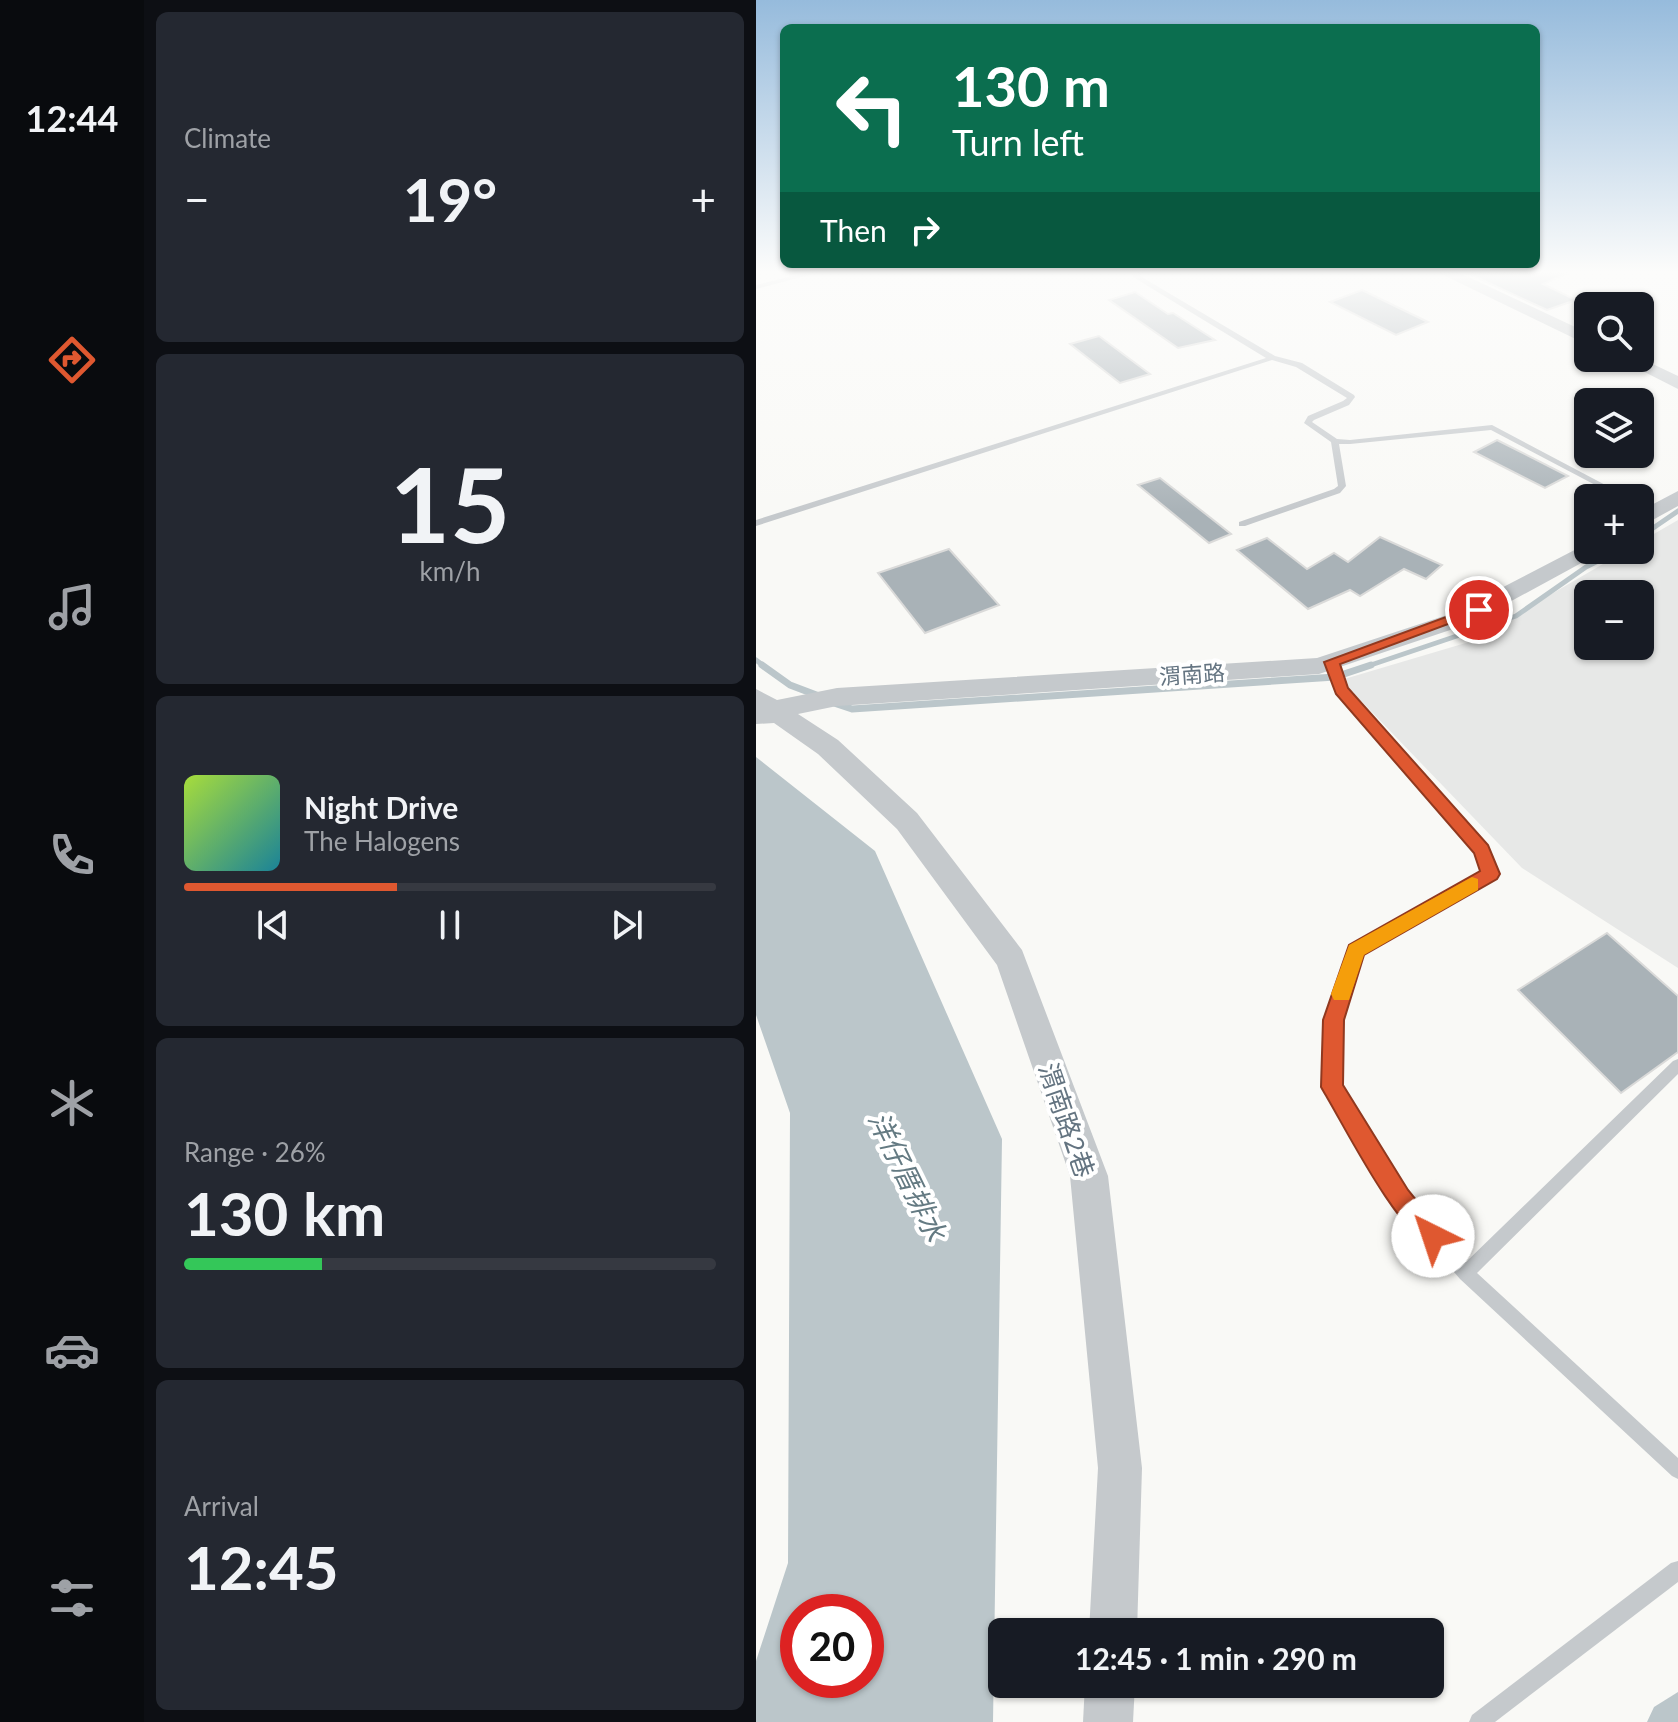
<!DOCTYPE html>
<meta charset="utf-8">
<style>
:root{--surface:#171b24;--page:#242831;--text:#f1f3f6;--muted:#9ea1a6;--line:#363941;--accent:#df5830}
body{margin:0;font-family:Lato,"Noto Sans TC",sans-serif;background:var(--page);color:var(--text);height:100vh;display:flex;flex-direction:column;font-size:30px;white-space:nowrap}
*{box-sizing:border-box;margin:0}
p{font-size:26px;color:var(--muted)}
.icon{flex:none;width:44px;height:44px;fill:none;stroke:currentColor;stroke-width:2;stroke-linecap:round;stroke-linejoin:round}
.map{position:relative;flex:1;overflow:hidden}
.drawer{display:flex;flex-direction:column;gap:12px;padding:12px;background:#0d0f14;width:612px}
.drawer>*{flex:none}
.guide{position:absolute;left:24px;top:24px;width:760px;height:244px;border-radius:12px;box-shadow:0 2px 6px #0004;background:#0b6e4f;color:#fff;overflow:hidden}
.fabs{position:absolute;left:818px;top:292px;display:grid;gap:16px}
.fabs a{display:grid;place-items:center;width:80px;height:80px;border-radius:12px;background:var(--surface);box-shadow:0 2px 6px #0004;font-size:40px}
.speed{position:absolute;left:24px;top:1594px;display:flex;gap:16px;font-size:40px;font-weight:700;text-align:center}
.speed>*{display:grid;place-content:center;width:104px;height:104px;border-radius:50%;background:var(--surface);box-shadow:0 2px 6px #0004;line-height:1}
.speed .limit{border:12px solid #d22;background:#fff;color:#111}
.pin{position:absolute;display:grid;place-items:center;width:68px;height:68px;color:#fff;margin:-34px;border:4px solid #fff;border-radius:50%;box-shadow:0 2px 8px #0007}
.me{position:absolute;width:88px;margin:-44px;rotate:319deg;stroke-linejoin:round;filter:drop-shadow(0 0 6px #0008)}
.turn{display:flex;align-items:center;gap:28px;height:168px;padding:0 40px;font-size:36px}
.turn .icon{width:104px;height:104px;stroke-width:2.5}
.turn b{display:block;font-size:56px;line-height:68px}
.then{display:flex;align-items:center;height:76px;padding:0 40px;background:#0003;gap:16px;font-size:30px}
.big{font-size:60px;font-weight:700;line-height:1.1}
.drawer .card{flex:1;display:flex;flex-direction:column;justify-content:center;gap:12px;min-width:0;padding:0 28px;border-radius:12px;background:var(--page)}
.drawer .dial{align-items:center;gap:0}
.dial b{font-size:104px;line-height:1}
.song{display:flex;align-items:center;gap:24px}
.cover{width:96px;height:96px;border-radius:12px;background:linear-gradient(135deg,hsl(80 70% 55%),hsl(190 70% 35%))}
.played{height:8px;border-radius:4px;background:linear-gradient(90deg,var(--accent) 40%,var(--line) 40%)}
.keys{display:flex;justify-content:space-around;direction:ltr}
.heat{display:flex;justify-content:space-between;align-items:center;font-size:44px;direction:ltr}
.charge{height:12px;border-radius:6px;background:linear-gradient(90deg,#34c759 26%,var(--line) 0)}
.trip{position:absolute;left:232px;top:1618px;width:456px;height:80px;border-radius:12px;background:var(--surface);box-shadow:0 2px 6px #0004;font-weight:700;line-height:80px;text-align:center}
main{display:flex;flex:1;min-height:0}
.dock{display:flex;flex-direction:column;width:144px;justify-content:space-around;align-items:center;background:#090b0e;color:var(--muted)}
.dock .icon{width:56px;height:56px}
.dock .active{color:var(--accent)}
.dock b{font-size:36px;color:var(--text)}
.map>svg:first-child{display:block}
</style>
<main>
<nav class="dock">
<b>12:44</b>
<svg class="icon active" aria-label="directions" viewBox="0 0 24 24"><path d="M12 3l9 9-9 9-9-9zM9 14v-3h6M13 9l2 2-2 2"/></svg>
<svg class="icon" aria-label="music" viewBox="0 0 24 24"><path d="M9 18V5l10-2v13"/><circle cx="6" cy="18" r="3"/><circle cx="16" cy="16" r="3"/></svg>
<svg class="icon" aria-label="phone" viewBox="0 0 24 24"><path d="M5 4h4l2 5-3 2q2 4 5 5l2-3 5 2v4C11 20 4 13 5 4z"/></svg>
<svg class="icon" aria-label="climate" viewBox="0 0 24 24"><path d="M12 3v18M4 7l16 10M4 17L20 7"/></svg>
<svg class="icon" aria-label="car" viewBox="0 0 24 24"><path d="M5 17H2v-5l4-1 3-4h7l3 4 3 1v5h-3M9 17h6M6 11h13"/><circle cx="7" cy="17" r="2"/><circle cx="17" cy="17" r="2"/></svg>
<svg class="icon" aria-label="filters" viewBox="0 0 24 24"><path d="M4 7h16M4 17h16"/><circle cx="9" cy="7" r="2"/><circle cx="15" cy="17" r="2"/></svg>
</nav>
<section class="drawer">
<div class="card"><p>Climate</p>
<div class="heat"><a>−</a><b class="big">19°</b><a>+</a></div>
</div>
<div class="card dial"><b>15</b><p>km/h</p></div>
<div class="card">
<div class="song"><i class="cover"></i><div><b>Night Drive</b><p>The Halogens</p></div></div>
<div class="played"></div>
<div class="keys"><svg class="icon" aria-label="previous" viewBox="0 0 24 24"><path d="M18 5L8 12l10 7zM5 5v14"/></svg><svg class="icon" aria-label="pause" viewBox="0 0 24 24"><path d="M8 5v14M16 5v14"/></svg><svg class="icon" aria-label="next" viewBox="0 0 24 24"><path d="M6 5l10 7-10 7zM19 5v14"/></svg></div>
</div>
<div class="card"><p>Range · 26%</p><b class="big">130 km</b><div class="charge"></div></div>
<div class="card"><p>Arrival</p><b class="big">12:45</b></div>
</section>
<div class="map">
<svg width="922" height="1722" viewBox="0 0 922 1722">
<rect width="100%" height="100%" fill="#f9f9f6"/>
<!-- built -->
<path fill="#e7e8e7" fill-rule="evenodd" d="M922 520V968L766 868 585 680 713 642 871 550H884V542ZM832 594H884V646H832Z"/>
<!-- water -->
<path fill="#bbc6ca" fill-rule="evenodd" d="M0 757 119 851 246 1139 237 1722H0V1661L32 1563 34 1113 0 1015ZM42 1612H110V1680H42Z"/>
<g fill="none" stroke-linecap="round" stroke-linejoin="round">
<!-- stream-far1 -->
<g stroke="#bbc6ca" stroke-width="5">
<path d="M884 537 922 511"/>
<path d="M0 660 9 667"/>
<path d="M609 667 760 616 830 567 864 550"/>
</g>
<!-- stream -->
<g stroke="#bbc6ca" stroke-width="7">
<path d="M6 665 34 685 63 696"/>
<path d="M78 703 96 709 579 677 615 665"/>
</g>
<!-- canal -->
<path fill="#bbc6ca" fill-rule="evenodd" d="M922 1692V1722H891L898 1707Z"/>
</g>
<!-- building -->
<g fill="#a9b2b7" stroke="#dadad9" stroke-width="2">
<path d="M709 272H814L787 284 820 300 791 310Z"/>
<path d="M606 290 672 322 640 335 574 302Z"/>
<path d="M379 292 412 314 417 313 459 340 422 348 353 300Z"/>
<path d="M343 336 394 374 364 383 314 344Z"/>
<path d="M741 440 812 476 789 488 718 452Z"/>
<path d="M404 478 475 534 453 543 382 485Z"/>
<path d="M624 537 686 565 670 579 648 569 604 596 594 590 552 609 481 550 511 538 551 569 578 553 592 562Z"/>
<path d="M193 549 243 605 169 633 122 573Z"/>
<path d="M851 933 922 996V1052L865 1093 762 990Z"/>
</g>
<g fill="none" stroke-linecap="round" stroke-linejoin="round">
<!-- service -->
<g fill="#c5c9cc" fill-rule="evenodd">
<path d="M53 272H64L0 289V285Z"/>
<path d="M381 272H389L384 276 519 356 546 363 598 395 599 397 593 405 558 420 556 422 581 439 594 440 736 425 874 498H864L735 430 594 444H583L590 486 584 493 489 526H483V522L578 489 582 486 575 442 548 423 552 416 587 401 591 398 540 367 516 360 0 526V520L510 358 377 277V275Z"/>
<path d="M576 659 581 662 590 689 730 847 740 874 738 877 605 953 585 1020 583 1086 649 1193 710 1262 917 1061 922 1059V1074L721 1273 922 1458V1479L916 1476 704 1279 639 1203 571 1092 569 1087 571 1020 595 946 727 872 721 852 581 692 571 662Z"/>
<path d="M922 1561V1582L739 1722H713L716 1715 915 1563Z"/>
</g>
<!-- tertiary -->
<g fill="#c5c9cc" fill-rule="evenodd">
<path d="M681 272H702L832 333V345Z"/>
<path d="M861 358H884L922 376V389Z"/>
<path d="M922 491V506L884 527V511Z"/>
<path d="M832 543V550H843L840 555 715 623 563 674 81 706 42 714 82 740 161 813 266 950 352 1176 386 1468 381 1632H333L342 1468 314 1176 241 965 141 829 62 754 18 723 0 724V689L21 700 81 688 561 658 697 613Z"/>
<path d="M329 1684H379L377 1722H327Z"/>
</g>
</g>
<!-- sky -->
<linearGradient id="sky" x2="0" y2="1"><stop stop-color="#96bbdc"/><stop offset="0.53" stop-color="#fcfcfb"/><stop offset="1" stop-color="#fcfcfb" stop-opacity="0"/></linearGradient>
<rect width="922" height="513" fill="url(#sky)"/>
<!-- route -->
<path fill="#df5830" stroke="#91391f" stroke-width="2" d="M717 607 730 610 584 664 592 688 732 845 744 874 741 879 608 955 588 1020 587 1085 652 1190 689 1236 685 1244 677 1247C642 1233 590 1129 569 1094L565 1087 567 1020 593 945 724 871 718 853 580 694 568 662Z"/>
<!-- slow -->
<path fill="#f59e0b" d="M716 877 722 879V890L608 955 593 1000H578L575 994 593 945Z"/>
<g text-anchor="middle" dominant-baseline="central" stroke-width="8" stroke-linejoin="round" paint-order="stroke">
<!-- street labels -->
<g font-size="22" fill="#647481" stroke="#fff">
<text transform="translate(436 674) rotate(-4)">渭南路</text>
</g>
<!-- near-street labels -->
<g font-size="26" fill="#647481" stroke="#fff">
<text transform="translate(311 1120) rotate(71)">渭南路2巷</text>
</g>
<!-- near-water labels -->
<g font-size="28" font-style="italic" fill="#647a82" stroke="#fff">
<text transform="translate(152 1176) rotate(64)">洋仔厝排水</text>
</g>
</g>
</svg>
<div class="fabs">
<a><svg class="icon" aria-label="search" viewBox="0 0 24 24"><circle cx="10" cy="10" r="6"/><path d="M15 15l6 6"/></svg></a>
<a><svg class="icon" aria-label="layers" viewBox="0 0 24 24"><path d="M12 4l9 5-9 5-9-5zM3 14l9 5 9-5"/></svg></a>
<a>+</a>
<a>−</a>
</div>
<div class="speed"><div class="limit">20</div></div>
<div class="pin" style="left:723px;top:610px;background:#d93025"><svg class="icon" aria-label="arrive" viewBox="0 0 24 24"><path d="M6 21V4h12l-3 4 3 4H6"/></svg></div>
<svg class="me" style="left:677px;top:1236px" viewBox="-20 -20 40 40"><circle r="19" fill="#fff"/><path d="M0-13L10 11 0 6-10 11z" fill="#df5830"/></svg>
<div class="trip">12:45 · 1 min · 290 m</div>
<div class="guide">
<div class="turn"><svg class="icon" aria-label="left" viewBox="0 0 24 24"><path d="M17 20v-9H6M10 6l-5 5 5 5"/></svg><div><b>130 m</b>Turn left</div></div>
<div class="then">Then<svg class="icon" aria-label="right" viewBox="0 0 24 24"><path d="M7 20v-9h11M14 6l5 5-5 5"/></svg></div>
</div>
</div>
</main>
